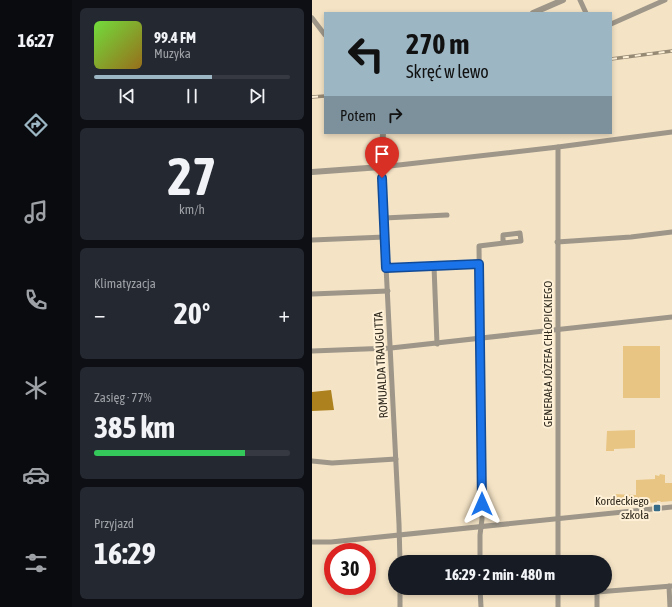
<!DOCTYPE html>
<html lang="pl">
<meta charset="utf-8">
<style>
:root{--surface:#171b24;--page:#242831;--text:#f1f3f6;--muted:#9ea1a6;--line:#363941;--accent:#9cb6c4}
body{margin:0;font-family:"Asap Condensed",sans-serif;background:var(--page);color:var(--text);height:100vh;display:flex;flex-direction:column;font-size:15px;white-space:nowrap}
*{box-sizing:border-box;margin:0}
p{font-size:13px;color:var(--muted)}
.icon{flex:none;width:22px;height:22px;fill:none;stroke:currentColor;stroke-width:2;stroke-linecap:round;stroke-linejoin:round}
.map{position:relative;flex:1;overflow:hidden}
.details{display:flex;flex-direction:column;gap:8px;padding:8px;background:#0d0f14;width:240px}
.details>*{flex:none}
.guide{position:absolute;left:12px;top:12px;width:288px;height:122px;border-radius:0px;box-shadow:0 2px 6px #0003;background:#9cb6c4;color:#111;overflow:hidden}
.speed{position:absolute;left:12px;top:543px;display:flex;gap:8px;font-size:20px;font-weight:700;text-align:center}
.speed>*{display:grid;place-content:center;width:52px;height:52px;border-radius:50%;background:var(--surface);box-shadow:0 2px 6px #0003;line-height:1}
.speed .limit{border:6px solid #d22;background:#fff;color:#111}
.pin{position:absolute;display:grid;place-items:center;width:34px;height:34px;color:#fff;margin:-41px -17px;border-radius:50% 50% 50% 0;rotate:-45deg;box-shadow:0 0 4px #0007}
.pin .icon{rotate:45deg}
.me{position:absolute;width:44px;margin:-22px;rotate:0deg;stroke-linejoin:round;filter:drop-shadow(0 0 3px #0008)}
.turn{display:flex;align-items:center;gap:14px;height:84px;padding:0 16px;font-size:18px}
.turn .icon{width:52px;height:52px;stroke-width:2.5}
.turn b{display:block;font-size:28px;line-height:34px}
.then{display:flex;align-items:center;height:38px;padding:0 16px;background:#0003;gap:8px;font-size:15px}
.big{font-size:30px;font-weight:700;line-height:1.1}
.details .widget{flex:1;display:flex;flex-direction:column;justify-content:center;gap:6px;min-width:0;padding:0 14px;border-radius:6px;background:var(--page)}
.details .dial{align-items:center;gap:0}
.dial b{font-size:52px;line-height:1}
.song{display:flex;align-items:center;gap:12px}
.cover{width:48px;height:48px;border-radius:6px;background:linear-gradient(135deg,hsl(100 70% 55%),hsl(40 70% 35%))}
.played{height:4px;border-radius:2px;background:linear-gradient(90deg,var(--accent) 60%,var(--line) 60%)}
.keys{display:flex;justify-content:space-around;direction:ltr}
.heat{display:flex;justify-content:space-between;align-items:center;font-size:22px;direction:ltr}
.charge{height:6px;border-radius:3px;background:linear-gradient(90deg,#34c759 77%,var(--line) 0)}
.trip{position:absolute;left:76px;top:555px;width:224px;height:40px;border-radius:20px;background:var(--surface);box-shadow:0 2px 6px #0003;font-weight:700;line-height:40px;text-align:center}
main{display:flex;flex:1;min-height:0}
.tab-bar{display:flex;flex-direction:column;width:72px;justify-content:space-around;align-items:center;background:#090b0e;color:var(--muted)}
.tab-bar .icon{width:28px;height:28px}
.tab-bar .current{color:var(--accent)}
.tab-bar b{font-size:18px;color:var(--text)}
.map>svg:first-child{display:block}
</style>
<main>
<nav class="tab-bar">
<b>16:27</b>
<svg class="icon current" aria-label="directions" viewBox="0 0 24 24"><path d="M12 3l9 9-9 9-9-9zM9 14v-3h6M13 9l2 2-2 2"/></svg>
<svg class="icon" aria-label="music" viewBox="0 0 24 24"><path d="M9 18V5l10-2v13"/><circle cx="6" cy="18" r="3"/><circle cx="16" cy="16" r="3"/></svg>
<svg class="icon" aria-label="phone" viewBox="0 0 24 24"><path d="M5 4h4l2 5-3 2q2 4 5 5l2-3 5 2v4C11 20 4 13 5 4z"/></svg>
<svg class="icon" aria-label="climate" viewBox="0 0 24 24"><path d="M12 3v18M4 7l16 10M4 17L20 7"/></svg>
<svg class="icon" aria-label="car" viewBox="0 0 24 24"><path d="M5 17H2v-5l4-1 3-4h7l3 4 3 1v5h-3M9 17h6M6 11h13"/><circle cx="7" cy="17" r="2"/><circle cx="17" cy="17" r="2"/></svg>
<svg class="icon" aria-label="filters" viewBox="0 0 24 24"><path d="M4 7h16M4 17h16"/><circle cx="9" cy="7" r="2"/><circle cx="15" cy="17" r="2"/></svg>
</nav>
<section class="details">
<div class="widget">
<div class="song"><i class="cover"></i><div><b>99.4 FM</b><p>Muzyka</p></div></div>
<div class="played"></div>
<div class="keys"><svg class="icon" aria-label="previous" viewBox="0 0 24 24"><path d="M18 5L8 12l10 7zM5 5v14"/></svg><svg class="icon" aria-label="pause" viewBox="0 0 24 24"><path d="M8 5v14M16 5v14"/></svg><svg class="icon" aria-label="next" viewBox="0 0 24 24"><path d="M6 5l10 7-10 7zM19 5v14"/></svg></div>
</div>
<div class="widget dial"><b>27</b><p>km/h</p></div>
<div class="widget"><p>Klimatyzacja</p>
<div class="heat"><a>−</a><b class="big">20°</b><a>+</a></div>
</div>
<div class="widget"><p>Zasięg · 77%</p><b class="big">385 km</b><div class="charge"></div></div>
<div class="widget"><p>Przyjazd</p><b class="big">16:29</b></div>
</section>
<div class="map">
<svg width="360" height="607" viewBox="0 0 360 607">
<rect width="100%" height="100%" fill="#f4e3c5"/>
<!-- green -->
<g fill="#e8c583">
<rect x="311" y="346" width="37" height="52"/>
<path d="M323 430V448L302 449V451H294L295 431Z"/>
<path d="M348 474 353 475V483H360V501L349 502 348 501H345V502L302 507 300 494 324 495V480L343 479V475L347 476Z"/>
</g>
<!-- water -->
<path fill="#ac811e" d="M19 390 22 410 0 411V392Z"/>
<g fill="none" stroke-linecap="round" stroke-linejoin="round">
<!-- minor -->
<g stroke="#9d9689" stroke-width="5">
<path d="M268 0 274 13"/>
<path d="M0 18 13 35"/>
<path d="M299 24 353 0"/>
<path d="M246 147V562"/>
<path d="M72 218 135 215"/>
<path d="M0 240 73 237"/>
<path d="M245 242 319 237 360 232"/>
<path d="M122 266 125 344"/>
<path d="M74 268 167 264"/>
<path d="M0 294 76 291"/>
<path d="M0 351 79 348 360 317"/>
<path d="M0 461 20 463 84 459"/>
<path d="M0 542H19L360 507"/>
<path d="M88 562 87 524 69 167 246 147 360 132"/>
<path d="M168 562V535L170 519 167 246 209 241 208 233 191 235V243"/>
<path d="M357 586 358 607"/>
<path d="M88 588V607"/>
<path d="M168 588 169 607"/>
<path d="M246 588V607"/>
<path d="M246 592H285L360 586"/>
<path d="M285 607V592"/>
</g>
<!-- tertiary -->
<g stroke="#9d9689" stroke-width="6">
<path d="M221 13 251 0"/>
<path d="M0 172 69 167 71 133"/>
</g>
<defs>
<g id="rail">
<path d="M299 59 360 51"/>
<path d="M0 97 13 96"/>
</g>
</defs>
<!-- rail casing -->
<use href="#rail" stroke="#968a75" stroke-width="3.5"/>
<!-- rail -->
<use href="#rail" stroke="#fff1d8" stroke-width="2" stroke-dasharray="6" stroke-linecap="butt"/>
</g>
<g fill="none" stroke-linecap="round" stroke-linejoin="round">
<defs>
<path id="route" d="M70 178 74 268 167 264 170 504"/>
</defs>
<!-- route casing -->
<use href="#route" stroke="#114b97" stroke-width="10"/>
<!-- route -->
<use href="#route" stroke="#1a73e8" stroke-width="7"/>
</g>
<!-- markers -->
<rect fill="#356b86" stroke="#fff1d8" stroke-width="1.5" x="341" y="504" width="8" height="8" rx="2"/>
<g text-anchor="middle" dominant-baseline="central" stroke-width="4" stroke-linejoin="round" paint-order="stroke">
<!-- street labels -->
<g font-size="12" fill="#2e281c" stroke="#fff1d8">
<text transform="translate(236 354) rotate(-90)">GENERAŁA JÓZEFA CHŁOPICKIEGO</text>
<text transform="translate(69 365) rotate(-93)">ROMUALDA TRAUGUTTA</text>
</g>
<!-- poi labels -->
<g font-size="12" fill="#2e281c" stroke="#fff1d8" text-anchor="end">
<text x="337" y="501">Kordeckiego<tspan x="337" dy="14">szkoła</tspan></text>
</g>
</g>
</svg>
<div class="speed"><div class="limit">30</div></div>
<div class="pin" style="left:70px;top:178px;background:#d93025"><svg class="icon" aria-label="arrive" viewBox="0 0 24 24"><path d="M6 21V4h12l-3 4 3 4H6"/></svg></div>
<svg class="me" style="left:170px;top:504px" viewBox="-20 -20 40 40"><path d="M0-17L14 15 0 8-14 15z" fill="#1a73e8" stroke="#fff" stroke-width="4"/></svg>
<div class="trip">16:29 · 2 min · 480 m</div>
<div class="guide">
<div class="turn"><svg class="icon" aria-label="left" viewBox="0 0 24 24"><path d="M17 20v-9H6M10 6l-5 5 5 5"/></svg><div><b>270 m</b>Skręć w lewo</div></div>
<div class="then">Potem<svg class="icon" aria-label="right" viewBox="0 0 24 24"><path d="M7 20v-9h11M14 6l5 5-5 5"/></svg></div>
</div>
</div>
</main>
